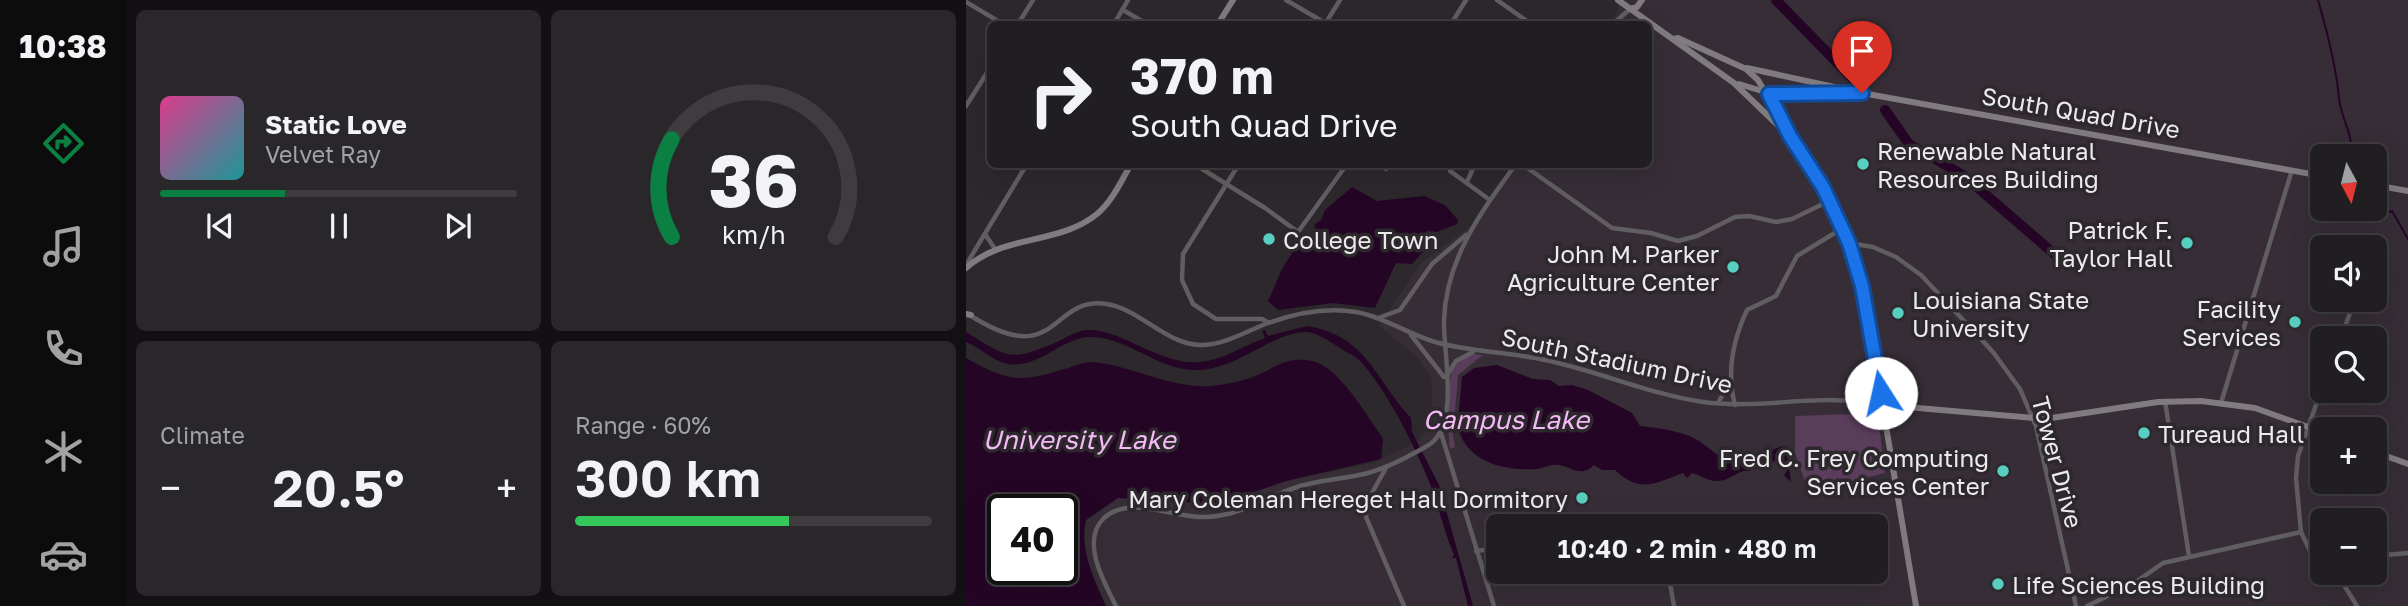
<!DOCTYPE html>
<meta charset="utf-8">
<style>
:root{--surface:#211e21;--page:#29272a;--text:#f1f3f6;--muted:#a2a2a5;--line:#3e3c3f;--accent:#0b8043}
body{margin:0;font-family:"Golos Text",sans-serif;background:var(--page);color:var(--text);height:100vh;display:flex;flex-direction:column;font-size:26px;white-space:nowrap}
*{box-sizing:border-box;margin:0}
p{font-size:23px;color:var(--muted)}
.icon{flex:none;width:38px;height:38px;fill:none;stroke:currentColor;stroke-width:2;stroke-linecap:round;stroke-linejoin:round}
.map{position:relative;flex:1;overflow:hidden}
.details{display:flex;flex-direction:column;gap:10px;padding:10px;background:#121012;width:840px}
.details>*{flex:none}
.top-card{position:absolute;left:21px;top:21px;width:665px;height:147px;border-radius:10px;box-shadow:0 7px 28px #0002,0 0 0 2px var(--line);background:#211e21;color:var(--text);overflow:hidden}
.needle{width:46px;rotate:173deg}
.fabs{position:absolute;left:1344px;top:144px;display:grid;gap:14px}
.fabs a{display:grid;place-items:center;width:77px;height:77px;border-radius:10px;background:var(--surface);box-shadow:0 7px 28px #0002,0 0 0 2px var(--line);font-size:35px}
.speed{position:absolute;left:21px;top:494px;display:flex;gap:14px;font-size:35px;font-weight:700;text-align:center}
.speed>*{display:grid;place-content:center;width:91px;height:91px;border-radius:50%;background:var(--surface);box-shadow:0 7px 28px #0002,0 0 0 2px var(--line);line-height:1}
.speed .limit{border:4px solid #111;border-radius:10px;background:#fff;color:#111}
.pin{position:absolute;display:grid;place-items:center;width:60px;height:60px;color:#fff;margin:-72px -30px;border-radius:50% 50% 50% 0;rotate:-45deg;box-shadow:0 0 7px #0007}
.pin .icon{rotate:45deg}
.me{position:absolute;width:77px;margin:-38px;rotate:350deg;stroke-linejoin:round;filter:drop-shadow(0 0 5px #0008)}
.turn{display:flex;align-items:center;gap:24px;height:147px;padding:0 28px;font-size:32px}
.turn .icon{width:91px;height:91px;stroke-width:2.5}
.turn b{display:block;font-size:49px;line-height:60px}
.big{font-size:52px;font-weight:600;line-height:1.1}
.details .tile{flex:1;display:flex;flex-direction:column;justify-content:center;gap:10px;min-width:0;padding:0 24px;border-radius:10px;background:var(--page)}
.details .dial{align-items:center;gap:0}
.dial svg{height:182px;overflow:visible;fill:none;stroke:var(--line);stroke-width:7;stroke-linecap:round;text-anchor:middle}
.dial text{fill:var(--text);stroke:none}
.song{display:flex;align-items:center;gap:21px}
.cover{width:84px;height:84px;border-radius:10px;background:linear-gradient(135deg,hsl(330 70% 55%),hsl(180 70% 35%))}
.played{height:7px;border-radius:4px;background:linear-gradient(90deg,var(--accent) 35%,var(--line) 35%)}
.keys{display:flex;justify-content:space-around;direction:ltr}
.heat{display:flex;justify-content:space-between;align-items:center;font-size:38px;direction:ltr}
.charge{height:10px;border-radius:5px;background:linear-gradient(90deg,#34c759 60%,var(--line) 0)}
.details .tiles{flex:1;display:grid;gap:10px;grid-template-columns:repeat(2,1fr)}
.trip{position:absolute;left:520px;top:514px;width:402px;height:70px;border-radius:10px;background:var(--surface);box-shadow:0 7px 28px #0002,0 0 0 2px var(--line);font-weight:600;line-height:70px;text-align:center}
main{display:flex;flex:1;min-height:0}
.tabs{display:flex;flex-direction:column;width:126px;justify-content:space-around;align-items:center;background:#0d0c0d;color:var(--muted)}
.tabs .icon{width:49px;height:49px}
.tabs .active{color:var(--accent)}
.tabs b{font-size:32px;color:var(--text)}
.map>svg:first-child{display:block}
</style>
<main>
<nav class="tabs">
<b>10:38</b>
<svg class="icon active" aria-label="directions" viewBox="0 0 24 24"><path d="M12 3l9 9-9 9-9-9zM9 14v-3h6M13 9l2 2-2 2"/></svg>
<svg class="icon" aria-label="music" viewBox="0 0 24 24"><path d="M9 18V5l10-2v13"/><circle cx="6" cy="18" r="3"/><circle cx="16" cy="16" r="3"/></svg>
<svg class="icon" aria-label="phone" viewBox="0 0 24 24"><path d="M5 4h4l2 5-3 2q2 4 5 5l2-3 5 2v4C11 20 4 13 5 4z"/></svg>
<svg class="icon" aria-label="climate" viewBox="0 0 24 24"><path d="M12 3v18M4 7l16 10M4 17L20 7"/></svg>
<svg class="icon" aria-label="car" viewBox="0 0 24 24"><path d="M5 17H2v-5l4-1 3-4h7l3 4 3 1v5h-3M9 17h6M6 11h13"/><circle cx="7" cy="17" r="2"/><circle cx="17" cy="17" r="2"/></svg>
</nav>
<section class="details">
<div class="tiles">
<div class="tile">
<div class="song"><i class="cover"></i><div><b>Static Love</b><p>Velvet Ray</p></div></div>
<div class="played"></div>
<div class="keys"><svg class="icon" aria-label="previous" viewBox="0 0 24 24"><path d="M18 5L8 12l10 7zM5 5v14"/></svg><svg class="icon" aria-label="pause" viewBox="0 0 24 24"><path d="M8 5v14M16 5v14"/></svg><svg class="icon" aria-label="next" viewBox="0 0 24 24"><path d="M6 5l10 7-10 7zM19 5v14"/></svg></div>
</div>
<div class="tile dial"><svg viewBox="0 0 100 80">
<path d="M14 69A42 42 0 1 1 86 69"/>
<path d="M14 69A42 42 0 0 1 14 26" stroke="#0b8043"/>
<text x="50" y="56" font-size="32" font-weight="700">36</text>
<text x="50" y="72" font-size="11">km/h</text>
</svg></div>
<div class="tile"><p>Climate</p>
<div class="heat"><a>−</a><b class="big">20.5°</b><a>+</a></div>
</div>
<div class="tile"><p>Range · 60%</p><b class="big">300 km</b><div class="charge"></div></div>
</div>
</section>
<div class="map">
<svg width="1442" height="606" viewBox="0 0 1442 606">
<rect width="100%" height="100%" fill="#2c282c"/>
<!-- built -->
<path fill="#362d36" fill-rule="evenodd" d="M652 0H1442V606H140L123 565 117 534 120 520 152 498 253 504 320 481 407 463 450 442 467 424 465 378 451 357 413 326 455 263 505 226 548 165 682 164V24H644L652 12ZM1356 156H1409V208H1356ZM1356 247H1409V299H1356ZM1356 338H1409V390H1356ZM1356 429H1409V481H1356ZM1356 520H1409V572H1356ZM532 527H910V572H532Z"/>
<!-- green -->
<g fill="#5a3d5b">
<path d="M507 354 517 355 492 375 488 423H485L489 447 484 449C482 437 482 380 486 371 490 361 498 358 507 354Z"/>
<path d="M890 411 912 417 919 473 875 484 859 496 841 487 829 453V416L885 414Z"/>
</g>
<!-- water -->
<g fill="#250526" fill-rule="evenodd">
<path d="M386 187 411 201 458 196 479 205 492 220 491 224 471 232 461 231 458 235 462 246 446 264 430 263 409 308 367 303 312 310 302 301C314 277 319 249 347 239L349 224 355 220 359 210Z"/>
<path d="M341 326C400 335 409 379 445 418L446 432 473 485 507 606H502L490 558H486L488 555C478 532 473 507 464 484 450 448 420 388 393 360 386 353 378 352 371 346 361 340 350 331 337 332 301 336 273 368 233 370 194 372 165 339 127 337 97 335 74 369 42 364 27 361 15 348 0 342V332C44 359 44 362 93 341 103 336 112 330 123 330 158 330 195 366 234 362 257 360 277 346 299 338L296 331 299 330 302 336Z"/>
<path d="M0 358C38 379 51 384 95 370 104 368 116 362 125 362 167 365 203 389 245 386 262 384 280 381 296 373 315 364 323 357 346 361 373 366 401 417 417 438L415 459 320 481 253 504 152 498 120 520C113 549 128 580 140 606H0ZM37 509H96V569H37Z"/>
<path d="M531 365 567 379 584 380 593 386 606 385 622 390 666 413 674 426C692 428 718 431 733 441 743 448 757 461 770 463 790 467 802 447 820 446L825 482 818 475 821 471 819 463 813 460 786 467 784 471C771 469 764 482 750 481 742 481 734 475 726 473L721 478 717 473C690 483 674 494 649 470H636L628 465C615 478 605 467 593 465 586 464 578 468 571 469 540 471 503 463 493 431H486L485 423 492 420 496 377 508 368Z"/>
</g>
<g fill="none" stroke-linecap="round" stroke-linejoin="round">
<!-- stream -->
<g stroke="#250526" stroke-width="2">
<path d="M1352 0C1361 31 1370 66 1373 98 1375 119 1388 135 1385 156"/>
<path d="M1409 207 1414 210"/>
<path d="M1420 213 1426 211 1442 239"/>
</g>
<!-- river -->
<g stroke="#250526" stroke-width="10">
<path d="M810 0 886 78"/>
<path d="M919 110 943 144 997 175 1101 265"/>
</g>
<!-- street -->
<g stroke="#605e60" stroke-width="4.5">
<path d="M320 0 361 24"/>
<path d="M531 0 565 24"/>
<path d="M0 2 37 24"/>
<path d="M157 10 181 24"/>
<path d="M52 24 67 0"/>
<path d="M148 24 162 0"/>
<path d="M359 24 374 0"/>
<path d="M485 24 500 0"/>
<path d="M647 24 664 9"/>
<path d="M0 106 24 68"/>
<path d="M228 164 299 208 332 232 381 164"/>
<path d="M273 164 217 254 216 280 227 304 250 319H296L303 323"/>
<path d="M412 164 420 169 423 164"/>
<path d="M556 164 646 228 685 233 712 241 731 236 769 217 783 216 810 222 826 219 863 201"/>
<path d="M484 171 524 200"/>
<path d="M501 182 509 164"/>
<path d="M19 234 29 249"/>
<path d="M883 243 907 247 930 257 955 275 1027 352 1054 389 1070 426 1110 606"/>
<path d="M1409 258 1414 240"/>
<path d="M0 265 61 164"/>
<path d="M2 314C93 373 83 295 141 304 176 310 201 346 237 345 260 344 281 331 302 323 330 313 360 307 390 312 418 317 442 334 469 342 505 352 542 352 579 360 632 371 683 394 737 402 797 410 857 392 916 405"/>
<path d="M412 318 434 310 466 264 500 235"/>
<path d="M445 335 478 377"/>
<path d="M1375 338 1389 299"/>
<path d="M481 375 490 361 507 352"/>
<path d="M1356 388 1332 456 1330 478 1335 532 1345 553 1356 565"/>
<path d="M1199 401 1223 556"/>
<path d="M752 403 763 383"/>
<path d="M1255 403 1326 170"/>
<path d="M769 405C760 372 767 340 781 310L810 296 831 256 877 228"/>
<path d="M475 433 528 606"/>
<path d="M421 466 401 502 400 517 438 606"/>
<path d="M660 527 693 521 694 527"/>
<path d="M510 551 532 548"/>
<path d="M1409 556 1442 553"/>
<path d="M702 572 708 606"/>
<path d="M1366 572 1376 582 1391 606"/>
<path d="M150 606C138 582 114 541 138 518 164 494 209 519 241 517 273 516 301 497 331 487 353 480 376 479 398 474 420 469 442 457 461 446 495 427 477 354 478 320 480 259 515 212 550 164"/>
<path d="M1121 606 1167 584 1197 563 1335 532"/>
</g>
<!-- secondary -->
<g stroke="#7f7b7f" stroke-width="6">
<path d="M652 0 768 83 820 133"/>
<path d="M664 9 671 7 676 0"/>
<path d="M252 24 267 0"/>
<path d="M707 39 712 38 780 69 792 80 875 221 889 259 900 306 950 606"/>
<path d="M781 68 896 93 1356 176"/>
<path d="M773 84 809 95 893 93"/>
<path d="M1409 185 1442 191"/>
<path d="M0 268C38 234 93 245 131 214 146 201 155 182 165 164"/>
<path d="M0 314 5 315"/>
<path d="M917 405 1079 419 1192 402 1235 401 1289 408 1356 432"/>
<path d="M1409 452 1442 464"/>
</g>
</g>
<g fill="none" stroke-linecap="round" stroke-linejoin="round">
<defs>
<path id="route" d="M896 93 803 94 824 136 857 187 883 243 896 286 915 393"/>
</defs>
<!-- route casing -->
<use href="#route" stroke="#114b97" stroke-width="18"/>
<!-- route -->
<use href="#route" stroke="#1a73e8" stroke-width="12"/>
</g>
<!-- markers -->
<g fill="#58cec1" stroke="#2c282c" stroke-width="2.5">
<circle cx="897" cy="164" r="7"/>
<circle cx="303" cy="239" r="7"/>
<circle cx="1221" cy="243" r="7"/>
<circle cx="767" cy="267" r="7"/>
<circle cx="932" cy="313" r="7"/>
<circle cx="1329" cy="322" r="7"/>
<circle cx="1178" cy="433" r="7"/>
<circle cx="1037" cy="471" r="7"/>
<circle cx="616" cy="498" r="7"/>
<circle cx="1032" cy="584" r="7"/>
</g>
<g text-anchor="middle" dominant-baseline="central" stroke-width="7" stroke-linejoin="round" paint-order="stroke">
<!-- street labels -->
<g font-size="24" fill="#edeaed" stroke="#2c282c">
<text transform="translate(1115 112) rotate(10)">South Quad Drive</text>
<text transform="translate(651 360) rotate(12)">South Stadium Drive</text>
<text transform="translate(1092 462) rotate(75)">Tower Drive</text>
</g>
<!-- poi labels -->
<g font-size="24" fill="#edeaed" stroke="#2c282c" text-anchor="start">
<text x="911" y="150">Renewable Natural<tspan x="911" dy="28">Resources Building</tspan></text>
<text x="1207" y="229" text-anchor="end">Patrick F.<tspan x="1207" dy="28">Taylor Hall</tspan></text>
<text x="317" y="239">College Town</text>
<text x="753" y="253" text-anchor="end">John M. Parker<tspan x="753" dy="28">Agriculture Center</tspan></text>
<text x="946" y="299">Louisiana State<tspan x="946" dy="28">University</tspan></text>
<text x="1315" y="308" text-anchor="end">Facility<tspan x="1315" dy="28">Services</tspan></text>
<text x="1192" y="433">Tureaud Hall</text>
<text x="1023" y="457" text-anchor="end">Fred C. Frey Computing<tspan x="1023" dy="28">Services Center</tspan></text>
<text x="602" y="498" text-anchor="end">Mary Coleman Hereget Hall Dormitory</text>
<text x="1046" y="584">Life Sciences Building</text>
</g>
<!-- water labels -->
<g font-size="26" font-style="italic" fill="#f4b9f6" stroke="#2c282c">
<text x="540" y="419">Campus Lake</text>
<text x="113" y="439">University Lake</text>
</g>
</g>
</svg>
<div class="fabs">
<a><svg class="needle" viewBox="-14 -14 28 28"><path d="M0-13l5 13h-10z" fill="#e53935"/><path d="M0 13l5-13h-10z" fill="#a2a2a5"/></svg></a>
<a><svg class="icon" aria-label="sound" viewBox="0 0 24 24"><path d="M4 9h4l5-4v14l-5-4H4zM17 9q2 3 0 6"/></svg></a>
<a><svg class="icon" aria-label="search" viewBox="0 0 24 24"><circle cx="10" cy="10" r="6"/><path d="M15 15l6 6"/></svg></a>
<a>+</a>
<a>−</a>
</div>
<div class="speed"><div class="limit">40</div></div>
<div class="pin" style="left:896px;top:93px;background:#d93025"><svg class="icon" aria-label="arrive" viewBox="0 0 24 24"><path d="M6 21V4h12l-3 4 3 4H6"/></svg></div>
<svg class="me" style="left:915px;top:393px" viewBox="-20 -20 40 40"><circle r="19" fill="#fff"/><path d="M0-13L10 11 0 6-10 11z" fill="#1a73e8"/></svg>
<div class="trip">10:40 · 2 min · 480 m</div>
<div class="top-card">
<div class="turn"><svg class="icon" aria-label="right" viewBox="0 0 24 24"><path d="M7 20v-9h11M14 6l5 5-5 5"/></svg><div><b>370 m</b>South Quad Drive</div></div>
</div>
</div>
</main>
